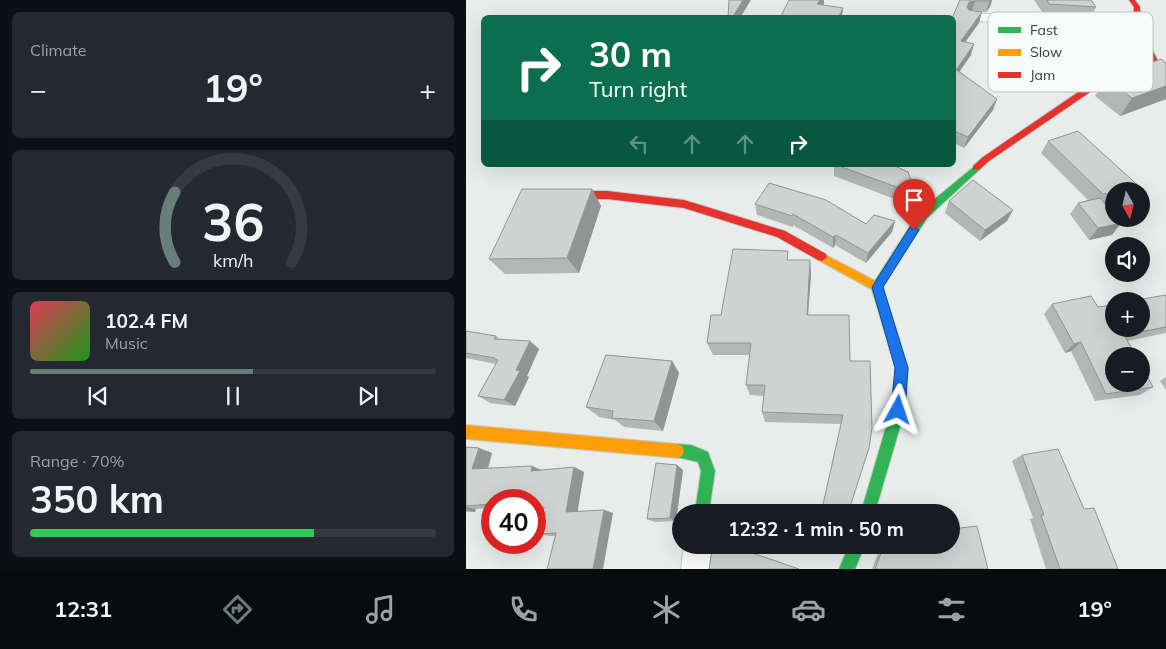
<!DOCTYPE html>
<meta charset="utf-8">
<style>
:root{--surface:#171b24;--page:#242831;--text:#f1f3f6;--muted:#9ea1a6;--line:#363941;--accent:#697e78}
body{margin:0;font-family:Mulish,sans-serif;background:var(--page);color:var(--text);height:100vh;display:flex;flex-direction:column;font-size:19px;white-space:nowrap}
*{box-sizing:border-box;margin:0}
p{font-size:16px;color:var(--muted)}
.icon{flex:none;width:28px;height:28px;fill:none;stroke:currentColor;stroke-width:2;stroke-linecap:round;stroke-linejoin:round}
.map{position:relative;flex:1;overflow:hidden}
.drawer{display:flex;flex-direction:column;gap:12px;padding:12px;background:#0d0f14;width:466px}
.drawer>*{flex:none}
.hud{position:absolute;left:15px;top:15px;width:475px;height:152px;border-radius:8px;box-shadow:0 5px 20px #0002;background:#0b6e4f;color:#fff;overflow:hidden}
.needle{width:32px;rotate:172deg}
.controls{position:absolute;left:639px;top:182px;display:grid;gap:10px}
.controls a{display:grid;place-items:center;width:45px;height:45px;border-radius:50%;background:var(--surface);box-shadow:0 5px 20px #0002;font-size:25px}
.speed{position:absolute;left:15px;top:489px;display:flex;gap:10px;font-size:25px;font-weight:700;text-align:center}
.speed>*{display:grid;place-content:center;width:65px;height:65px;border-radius:50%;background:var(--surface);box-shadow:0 5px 20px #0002;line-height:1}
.speed .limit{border:8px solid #d22;background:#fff;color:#111}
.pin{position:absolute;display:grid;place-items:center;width:42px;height:42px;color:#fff;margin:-51px -21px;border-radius:50% 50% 50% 0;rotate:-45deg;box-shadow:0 0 5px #0007}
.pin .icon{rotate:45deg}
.me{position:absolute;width:55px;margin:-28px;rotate:5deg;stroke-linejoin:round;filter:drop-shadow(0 0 4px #0008)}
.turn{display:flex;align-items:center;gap:18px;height:105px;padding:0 25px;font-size:22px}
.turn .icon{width:65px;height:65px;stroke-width:2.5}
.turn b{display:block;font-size:35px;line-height:42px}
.lanes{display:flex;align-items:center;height:48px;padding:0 25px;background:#0003;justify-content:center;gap:25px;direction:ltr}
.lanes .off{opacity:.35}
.big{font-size:38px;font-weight:700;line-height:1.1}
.drawer .card{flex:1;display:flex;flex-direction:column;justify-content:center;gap:8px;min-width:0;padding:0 18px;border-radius:8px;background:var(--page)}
.drawer .dial{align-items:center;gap:0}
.dial svg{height:130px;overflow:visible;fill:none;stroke:var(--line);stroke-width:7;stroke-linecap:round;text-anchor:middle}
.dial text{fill:var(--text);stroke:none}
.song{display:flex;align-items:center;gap:15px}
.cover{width:60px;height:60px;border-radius:8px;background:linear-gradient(135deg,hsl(350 70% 55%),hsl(120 70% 35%))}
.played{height:5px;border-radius:2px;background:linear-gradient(90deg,var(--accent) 55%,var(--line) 55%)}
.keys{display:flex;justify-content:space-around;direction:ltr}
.heat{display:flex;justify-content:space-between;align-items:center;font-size:28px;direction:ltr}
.charge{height:8px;border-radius:4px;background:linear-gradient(90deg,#34c759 70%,var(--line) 0)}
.trip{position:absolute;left:206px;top:504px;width:288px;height:50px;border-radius:25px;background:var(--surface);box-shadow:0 5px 20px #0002;font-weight:700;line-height:50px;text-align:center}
.tab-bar{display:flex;height:80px;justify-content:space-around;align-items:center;background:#090b0e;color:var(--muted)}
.tab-bar .icon{width:35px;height:35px}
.tab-bar .on{color:var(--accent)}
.tab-bar b{font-size:22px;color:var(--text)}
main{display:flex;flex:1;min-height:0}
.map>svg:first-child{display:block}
</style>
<main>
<section class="drawer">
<div class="card"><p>Climate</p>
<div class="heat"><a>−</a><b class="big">19°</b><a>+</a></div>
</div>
<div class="card dial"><svg viewBox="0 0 100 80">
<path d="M14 69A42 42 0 1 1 86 69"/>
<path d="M14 69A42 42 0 0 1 14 26" stroke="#697e78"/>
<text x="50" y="56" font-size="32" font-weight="700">36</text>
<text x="50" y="72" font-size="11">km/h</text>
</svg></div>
<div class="card">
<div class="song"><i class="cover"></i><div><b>102.4 FM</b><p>Music</p></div></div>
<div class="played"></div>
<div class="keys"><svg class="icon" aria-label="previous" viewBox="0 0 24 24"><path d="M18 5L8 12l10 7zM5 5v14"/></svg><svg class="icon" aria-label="pause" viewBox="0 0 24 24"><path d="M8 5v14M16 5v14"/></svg><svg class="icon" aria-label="next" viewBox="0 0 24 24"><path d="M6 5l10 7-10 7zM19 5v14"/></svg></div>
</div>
<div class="card"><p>Range · 70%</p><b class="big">350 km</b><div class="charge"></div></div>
</section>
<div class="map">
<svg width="700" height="569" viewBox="0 0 700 569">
<rect width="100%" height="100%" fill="#e8edeb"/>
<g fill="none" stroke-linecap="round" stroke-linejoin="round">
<defs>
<g id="street">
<path d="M506 13 671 24 677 28 671 32 502 20 500 17 502 14Z"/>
<path d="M218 545H246L243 569H215Z"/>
</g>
<g id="fast">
<path d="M510 165 515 168 513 170 461 218 417 287 442 368 439 410 409 512H395L425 410 430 368 405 287 453 212Z"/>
<path d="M211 444 225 445 242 452 249 471 243 512H229L235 471 232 462 206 456 204 451 206 446Z"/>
<path d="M383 545H399L389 569H373Z"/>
</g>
<g id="slow">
<path d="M356 253 415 284 417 287 415 290H407L352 260 351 257 352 254Z"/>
<path d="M0 425 211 444 216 446 218 451 216 456 211 458 0 439Z"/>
</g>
<g id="jam">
<path d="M663 0H669L674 7 675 28 692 61 691 63 630 88 523 161 513 170H507V166L517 157 624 84 684 60 667 28 668 7Z"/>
<path d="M91 191H141L218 200 319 231 360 254 361 257 356 261 352 260 311 237 218 208 141 199H91L86 195Z"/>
</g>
</defs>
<!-- street casing -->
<use href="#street" stroke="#c5cac8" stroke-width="2"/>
<!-- fast casing -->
<use href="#fast" stroke="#c3cbc8" stroke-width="2"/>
<!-- slow casing -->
<use href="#slow" stroke="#c3cbc8" stroke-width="2"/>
<!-- jam casing -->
<use href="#jam" stroke="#c3cbc8" stroke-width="2"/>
<!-- street -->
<use href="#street" fill="#fcfcfc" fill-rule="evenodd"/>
<!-- fast -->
<use href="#fast" fill="#30b455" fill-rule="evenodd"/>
<!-- slow -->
<use href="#slow" fill="#ff9f0a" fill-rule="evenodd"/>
<!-- jam -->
<use href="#jam" fill="#e5322d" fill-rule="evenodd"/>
</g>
<!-- wall -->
<g fill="#b2b6b5">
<path d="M494 0H526L524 7 520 12H512L513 23 499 42 505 55 493 72 531 99 527 110 498 148 488 143V18Z"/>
<path d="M568 0H625L630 7 624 19 579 16Z"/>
<path d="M591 17 658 42 651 53 605 55 586 28Z"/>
<path d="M700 63V99L654 116 629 96 639 79Z"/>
<path d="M582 141 676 189 674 191H648V203L640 204 646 235 623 240 604 214 612 203 622 200 575 153Z"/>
<path d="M368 165H427L450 194 447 206 368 176Z"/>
<path d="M126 189 135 206 113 273 39 274 23 259Z"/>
<path d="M483 201 547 210 541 221 514 241 479 213Z"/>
<path d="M289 204 400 224 429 221 426 232 400 263 369 245 367 248 327 225V227L291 215Z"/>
<path d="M323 260H344L345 275 342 315H383L384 507 386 509 391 512H356L375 424 299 422 296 412 298 396 284 395 280 385 284 355H247L241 343 255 315Z"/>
<path d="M700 295V333L661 341 687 387 674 395 629 401 605 351 599 353 578 314 586 304 632 307Z"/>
<path d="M0 331 30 336 34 339 73 349 61 376 63 377 49 406 24 403 12 396 30 364 0 358Z"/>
<path d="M206 361 213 373 197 431 158 427 149 420 133 417 120 407Z"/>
<path d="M700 377V390L694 381Z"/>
<path d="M0 447 13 448 26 453 22 469 76 470 108 467 118 472 111 512 138 510 147 513 89 536H84L72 534 77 511 74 512 69 510V500H26V508L10 509 9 512H0Z"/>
<path d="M556 455 618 509 652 569H580L564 519 567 518 546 461Z"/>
<path d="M211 465 217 470 210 521 189 522 181 519Z"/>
<path d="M415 545H485L522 569H406Z"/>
</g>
<!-- shaded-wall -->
<g fill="#919493">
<path d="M277 0H285L274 18H266Z"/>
<path d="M354 0H358V4L351 15V4Z"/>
<path d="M524 0H526L524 7 520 12Z"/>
<path d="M509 1 506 11 500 13 501 7 503 2Z"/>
<path d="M377 8 376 18H372Z"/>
<path d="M516 12 513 23 492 52 495 41Z"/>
<path d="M508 44 505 55 488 79 491 69Z"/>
<path d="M700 86V99L654 116 666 98Z"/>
<path d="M531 99 527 110 498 148 502 137Z"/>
<path d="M126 189 135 206 113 273 101 258Z"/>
<path d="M547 210 541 221 514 241 519 230Z"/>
<path d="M429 221 426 232 400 263 402 253Z"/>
<path d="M655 223 646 235 623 240 632 228Z"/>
<path d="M370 235 369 245 367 248V237Z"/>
<path d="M344 260 345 275 341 328V315Z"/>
<path d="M64 341 73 349 61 376 63 377 49 406 38 400 50 370Z"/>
<path d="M615 342 605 351 599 353 608 344Z"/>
<path d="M206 361 213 373 197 431 188 421Z"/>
<path d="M13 448 26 453 20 474 6 469Z"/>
<path d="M211 465 217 470 210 521 204 518Z"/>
<path d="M66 466 78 471H65Z"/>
<path d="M108 467 118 472 111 515 100 512Z"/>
<path d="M0 507 10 509 9 512 0 510Z"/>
<path d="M138 510 147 513 137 569H127Z"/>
</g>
<!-- building -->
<g fill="#cfd4d2" stroke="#919493">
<path d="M263 0H277L266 18H262Z"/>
<path d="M323 0H354L351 4 377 8 372 18H314Z"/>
<path d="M494 0H524L523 1H509L503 2 501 7 503 10 516 12 495 41 508 44 491 69 488 67V18H486Z"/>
<path d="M581 0H625L630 7 583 4Z"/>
<path d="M695 59 700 63V86L666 98 639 79Z"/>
<path d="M488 68 531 99 502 137 488 131Z"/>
<path d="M612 131 676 189 659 191H648V193L637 194 582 141Z"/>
<path d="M370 165H427L442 172 450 194Z"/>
<path d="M507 180 547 210 519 230 483 201Z"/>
<path d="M303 183 360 200 400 224 408 215 429 221 402 253 370 235 367 237 327 214 326 216 289 204Z"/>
<path d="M56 189H126L101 258 23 259Z"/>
<path d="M634 198 648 214V219H651L655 223 632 228 612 203Z"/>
<path d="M267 249 322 251 321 260H344L341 315H383L384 361H404L406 428 403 448 384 507 386 509H392L391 512H370L356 509 377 415 296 412 299 385H280L285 343H241L245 315H255Z"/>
<path d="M700 295V327L658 335 670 356H648V384H675V365L687 387 640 394 615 342 608 344 586 304 625 296 632 307 648 305V329H675V301H665Z"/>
<path d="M0 331 30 336 28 339 64 341 50 370 54 371 38 400 12 396 32 360 28 359 29 358 0 353Z"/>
<path d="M140 355 206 361 188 421 146 418 147 411 120 407Z"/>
<path d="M0 447 13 448 6 469 66 466 65 471 108 467 100 512 138 510 127 569H81L90 533 72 534 78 507 69 508V500H26V504L0 506Z"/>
<path d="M592 449 618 509 628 508 652 569H594L575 515H578L556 455Z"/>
<path d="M190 463 211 465 204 518 181 519Z"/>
<path d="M511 526 522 569H409L418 545H485V529Z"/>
<path d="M247 545H263L333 569H243Z"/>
</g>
<!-- route -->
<path fill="#1a73e8" stroke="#114b97" d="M448 226 453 230 417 287 442 368 439 410 437 415 432 416 427 415 425 410 429 368 406 287 444 227Z"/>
<!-- legend -->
<rect x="522" y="12" width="165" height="80" rx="8" fill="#f7fbf9" stroke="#b8c4c0" stroke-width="1"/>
<rect x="532" y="27" width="23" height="6" fill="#30b455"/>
<rect x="532" y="49" width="23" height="7" fill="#ff9f0a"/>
<rect x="532" y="72" width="23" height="6" fill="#e5322d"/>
<g font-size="14" fill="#24423a">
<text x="564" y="35">Fast</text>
<text x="564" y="57">Slow</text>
<text x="564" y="80">Jam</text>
</g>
</svg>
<div class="controls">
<a><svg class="needle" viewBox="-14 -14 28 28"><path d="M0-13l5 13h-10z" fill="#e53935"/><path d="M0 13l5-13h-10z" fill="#9ea1a6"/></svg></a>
<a><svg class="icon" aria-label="sound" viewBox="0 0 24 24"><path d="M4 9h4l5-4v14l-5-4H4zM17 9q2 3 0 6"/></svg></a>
<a>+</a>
<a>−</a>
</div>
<div class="speed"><div class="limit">40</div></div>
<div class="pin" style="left:448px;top:230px;background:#d93025"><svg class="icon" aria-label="arrive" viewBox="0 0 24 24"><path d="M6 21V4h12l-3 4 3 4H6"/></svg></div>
<svg class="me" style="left:432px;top:410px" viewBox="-20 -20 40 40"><path d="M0-17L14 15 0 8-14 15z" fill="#1a73e8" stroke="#fff" stroke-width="4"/></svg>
<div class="trip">12:32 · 1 min · 50 m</div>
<div class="hud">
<div class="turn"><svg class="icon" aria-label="right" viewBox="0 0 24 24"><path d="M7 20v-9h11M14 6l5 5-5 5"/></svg><div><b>30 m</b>Turn right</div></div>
<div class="lanes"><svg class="icon off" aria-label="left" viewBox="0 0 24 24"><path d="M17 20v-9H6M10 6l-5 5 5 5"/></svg><svg class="icon off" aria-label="ahead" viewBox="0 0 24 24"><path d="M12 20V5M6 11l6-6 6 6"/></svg><svg class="icon off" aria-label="ahead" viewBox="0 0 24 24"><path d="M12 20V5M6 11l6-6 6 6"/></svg><svg class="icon" aria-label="right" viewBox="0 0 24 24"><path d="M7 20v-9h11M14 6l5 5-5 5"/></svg></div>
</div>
</div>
</main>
<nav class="tab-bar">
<b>12:31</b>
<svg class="icon on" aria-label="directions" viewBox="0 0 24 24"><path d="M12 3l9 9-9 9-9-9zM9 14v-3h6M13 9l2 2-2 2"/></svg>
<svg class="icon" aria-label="music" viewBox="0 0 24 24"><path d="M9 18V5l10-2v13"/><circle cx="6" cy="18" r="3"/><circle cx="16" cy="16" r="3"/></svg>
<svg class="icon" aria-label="phone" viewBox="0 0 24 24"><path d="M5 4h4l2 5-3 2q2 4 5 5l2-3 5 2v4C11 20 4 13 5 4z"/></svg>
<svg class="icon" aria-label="climate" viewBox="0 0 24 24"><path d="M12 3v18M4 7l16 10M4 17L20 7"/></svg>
<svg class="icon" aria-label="car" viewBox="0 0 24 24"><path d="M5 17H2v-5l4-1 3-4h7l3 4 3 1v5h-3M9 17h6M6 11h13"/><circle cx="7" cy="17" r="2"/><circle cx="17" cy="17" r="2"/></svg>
<svg class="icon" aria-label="filters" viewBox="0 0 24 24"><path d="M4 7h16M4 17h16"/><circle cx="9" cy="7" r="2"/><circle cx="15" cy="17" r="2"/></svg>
<b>19°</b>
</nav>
